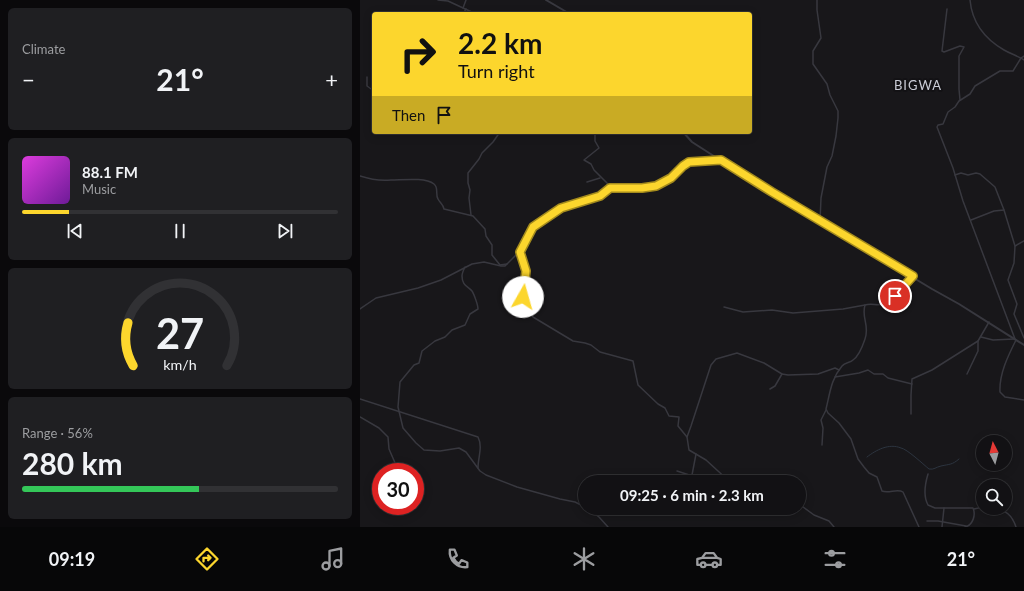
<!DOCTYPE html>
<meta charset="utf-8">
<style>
:root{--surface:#121114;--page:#1f1f22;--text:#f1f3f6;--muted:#9c9da0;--line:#313134;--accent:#fcd62d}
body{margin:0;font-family:Lato,sans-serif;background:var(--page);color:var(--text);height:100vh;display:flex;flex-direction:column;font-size:15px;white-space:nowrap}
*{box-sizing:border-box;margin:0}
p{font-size:13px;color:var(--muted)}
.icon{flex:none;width:22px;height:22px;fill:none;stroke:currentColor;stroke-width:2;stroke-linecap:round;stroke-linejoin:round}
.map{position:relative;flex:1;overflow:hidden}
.sheet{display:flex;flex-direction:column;gap:8px;padding:8px;background:#0a090b;width:360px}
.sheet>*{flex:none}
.hud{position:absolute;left:12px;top:12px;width:380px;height:122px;border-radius:4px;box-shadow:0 2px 10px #0003,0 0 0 1px var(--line);background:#fcd62d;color:#111;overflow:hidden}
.needle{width:26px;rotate:354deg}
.tools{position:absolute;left:616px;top:435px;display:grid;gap:8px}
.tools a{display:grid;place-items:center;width:36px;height:36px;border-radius:50%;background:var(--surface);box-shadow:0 2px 10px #0003,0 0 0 1px var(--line);font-size:20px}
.speed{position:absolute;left:12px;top:463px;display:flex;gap:8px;font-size:20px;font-weight:700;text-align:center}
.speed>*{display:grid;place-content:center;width:52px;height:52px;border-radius:50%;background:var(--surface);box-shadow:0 2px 10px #0003,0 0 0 1px var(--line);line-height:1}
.speed .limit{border:6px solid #d22;background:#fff;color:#111}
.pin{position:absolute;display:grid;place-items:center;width:34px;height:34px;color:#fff;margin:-17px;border:2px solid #fff;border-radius:50%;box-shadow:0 1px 4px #0007}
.me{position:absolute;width:44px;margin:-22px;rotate:7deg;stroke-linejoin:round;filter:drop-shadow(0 0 3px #0008)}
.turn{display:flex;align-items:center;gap:14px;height:84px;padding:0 20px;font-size:18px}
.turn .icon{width:52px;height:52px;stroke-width:2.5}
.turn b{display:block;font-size:28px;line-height:34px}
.then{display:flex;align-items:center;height:38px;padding:0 20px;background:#0003;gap:8px;font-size:15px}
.big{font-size:30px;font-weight:700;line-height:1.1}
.sheet .card{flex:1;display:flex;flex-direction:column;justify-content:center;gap:6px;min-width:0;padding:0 14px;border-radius:6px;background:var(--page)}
.sheet .dial{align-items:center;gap:0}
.dial svg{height:104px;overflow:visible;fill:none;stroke:var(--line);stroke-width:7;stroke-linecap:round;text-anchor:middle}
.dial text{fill:var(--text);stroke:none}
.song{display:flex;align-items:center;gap:12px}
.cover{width:48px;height:48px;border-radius:6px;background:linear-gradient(135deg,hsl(300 70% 55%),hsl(280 70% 35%))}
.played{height:4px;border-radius:2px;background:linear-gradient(90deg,var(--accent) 15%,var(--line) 15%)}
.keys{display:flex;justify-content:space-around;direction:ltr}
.heat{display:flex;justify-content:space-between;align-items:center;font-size:22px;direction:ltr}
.charge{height:6px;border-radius:3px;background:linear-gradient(90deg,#34c759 56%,var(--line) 0)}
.trip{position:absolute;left:218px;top:475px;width:228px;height:40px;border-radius:20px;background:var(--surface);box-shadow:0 2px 10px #0003,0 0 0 1px var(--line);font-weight:700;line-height:40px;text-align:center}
.dock{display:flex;height:64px;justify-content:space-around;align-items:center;background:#070708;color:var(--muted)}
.dock .icon{width:28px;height:28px}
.dock .current{color:var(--accent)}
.dock b{font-size:18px;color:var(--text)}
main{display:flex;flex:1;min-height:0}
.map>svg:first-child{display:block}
</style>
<main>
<section class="sheet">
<div class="card"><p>Climate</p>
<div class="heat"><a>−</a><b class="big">21°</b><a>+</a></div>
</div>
<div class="card">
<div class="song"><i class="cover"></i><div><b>88.1 FM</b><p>Music</p></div></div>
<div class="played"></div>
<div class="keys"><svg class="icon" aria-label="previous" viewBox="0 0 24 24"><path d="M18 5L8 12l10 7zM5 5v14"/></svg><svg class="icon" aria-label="pause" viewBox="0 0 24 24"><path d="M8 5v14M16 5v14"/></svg><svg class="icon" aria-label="next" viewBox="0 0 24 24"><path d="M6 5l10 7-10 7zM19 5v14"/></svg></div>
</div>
<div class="card dial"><svg viewBox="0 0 100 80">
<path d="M14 69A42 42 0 1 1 86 69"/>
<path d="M14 69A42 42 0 0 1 10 36" stroke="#fcd62d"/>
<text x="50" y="56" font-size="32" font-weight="700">27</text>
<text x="50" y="72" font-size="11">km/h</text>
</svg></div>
<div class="card"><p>Range · 56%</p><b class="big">280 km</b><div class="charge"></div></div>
</section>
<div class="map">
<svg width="664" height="527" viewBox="0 0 664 527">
<rect width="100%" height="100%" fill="#18171a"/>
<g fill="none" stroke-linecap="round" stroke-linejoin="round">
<!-- stream -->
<path stroke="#2c343f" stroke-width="1" d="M507 457C516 450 529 443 541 448 547 449 563 464 569 469 574 470 576 467 581 466 590 464 592 465 599 459"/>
<!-- minor -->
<g stroke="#38383f" stroke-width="1.5">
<path d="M78 0 88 1 116 14"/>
<path d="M457 0V10L461 38 453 51V64L467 84 470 95 478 111V118L476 136 472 156 467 167 461 198 460 221"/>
<path d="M610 0C612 22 625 39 644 50 651 54 658 56 664 60"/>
<path d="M103 8 106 0"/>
<path d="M587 9 582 51 584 52 600 46 604 47 599 56V89L600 100"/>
<path d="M103 14 106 9"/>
<path d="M7 77V86L14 91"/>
<path d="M235 132V141L239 148 224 160 231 164 234 170 247 183 250 189"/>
<path d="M595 175 601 173 608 175 616 173 620 174 635 187 644 210 655 246"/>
<path d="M0 176C9 179 21 181 31 180 42 180 65 177 74 184 79 188 75 194 78 199 80 203 83 204 84 209L113 216 125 229 126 236 132 245V255L140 265 147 264"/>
<path d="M227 182 240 178"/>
<path d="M111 215 109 198 110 190 108 183V173L119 159 122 153 133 142 140 132"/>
<path d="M611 220 634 211 644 210"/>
<path d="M664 241 655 246 654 263 648 280 657 304 654 314 664 338"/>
<path d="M160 251 166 271 162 295 173 317 213 341 225 343 231 345 240 352 273 361 278 385 298 404 305 408 309 416 319 417 318 426 327 437 329 450 346 460 370 482"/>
<path d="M105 267C104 269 102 273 102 276 102 286 108 286 112 291 114 294 118 305 118 309L110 314 105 325 92 330 85 337 75 341 62 351 59 363 54 365 40 382 38 407 43 428 56 443 64 450 80 451 99 448 106 452 120 471 126 475 157 487 200 499 215 502 225 507"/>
<path d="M552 278C544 286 534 300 524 304 518 306 511 303 505 305 501 318 510 325 505 339 503 345 499 356 493 360 490 363 485 362 482 366 471 379 470 393 466 409L468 413 479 423 491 439 498 459 504 467 509 473 517 477 522 491C529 494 537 488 543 492L559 527"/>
<path d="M364 307 383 312 412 310 433 313 483 309 505 305"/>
<path d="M0 309 16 298 58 288 81 280 112 264 124 262 141 266H145L160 251 166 239 173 227 204 206 240 196 250 189 282 188 297 186 311 178 323 166 329 162 359 160"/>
<path d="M621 337 633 340 654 339"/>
<path d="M655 339 603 201 593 168 577 127 578 125 583 124 588 112 595 107 599 101 610 94 615 86 640 71H653L661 58 664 56"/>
<path d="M656 340C648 356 639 374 640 392L645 397 664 400"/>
<path d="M607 374 618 351V341"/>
<path d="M475 377 499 373 508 370 514 374H523L528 378 552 384"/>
<path d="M410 389 415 386 422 374"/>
<path d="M0 399 118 437C123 447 118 457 118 468"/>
<path d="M551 414V395L552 379 572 370 618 341 629 322"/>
<path d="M0 417 19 428 28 437 29 449 39 472"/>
<path d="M327 437 331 426 351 365 356 359 377 353 404 363 422 374 428 375 458 374 475 368 479 370"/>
<path d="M462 445 463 428 461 420 466 410"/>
<path d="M317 471 351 482"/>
<path d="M568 474C565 484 563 496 568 505L575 508H613C616 515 613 525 605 527"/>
<path d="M332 475 336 454"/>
<path d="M439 504 454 515 469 521 474 527"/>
<path d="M227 508 239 517 248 527"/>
<path d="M633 508C646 510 652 515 656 527"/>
<path d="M614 509 623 507"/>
<path d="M567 521H578L606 526"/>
<path d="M582 527 584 508"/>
</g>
<!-- tertiary -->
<g stroke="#38383f" stroke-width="2">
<path d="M186 0 210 14"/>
<path d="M323 132 332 142 385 176 572 289 599 304 664 345"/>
</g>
</g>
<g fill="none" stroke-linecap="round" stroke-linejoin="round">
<defs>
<path id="route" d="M163 297 166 271 160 252 173 227 201 208 240 196 250 188H282L296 186 311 178 323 166 329 162 361 160 412 192 553 276 535 296"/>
</defs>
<!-- route casing -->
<use href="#route" stroke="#a48b1d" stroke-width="10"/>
<!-- route -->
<use href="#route" stroke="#fcd62d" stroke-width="7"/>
</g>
<g text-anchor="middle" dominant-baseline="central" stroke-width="4" stroke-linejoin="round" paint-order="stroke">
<!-- quarter labels -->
<g font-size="13" letter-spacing="1" fill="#caccd6" stroke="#131215">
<text x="558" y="85">BIGWA</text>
</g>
</g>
</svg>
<div class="tools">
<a><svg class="needle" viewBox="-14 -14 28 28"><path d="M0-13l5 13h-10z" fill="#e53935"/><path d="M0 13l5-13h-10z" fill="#9c9da0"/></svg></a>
<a><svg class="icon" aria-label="search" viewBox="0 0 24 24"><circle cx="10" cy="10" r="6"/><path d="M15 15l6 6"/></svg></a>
</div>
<div class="speed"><div class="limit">30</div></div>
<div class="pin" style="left:535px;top:296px;background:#d93025"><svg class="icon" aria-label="arrive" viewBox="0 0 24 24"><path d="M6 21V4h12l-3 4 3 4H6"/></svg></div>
<svg class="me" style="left:163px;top:297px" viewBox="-20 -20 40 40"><circle r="19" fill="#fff"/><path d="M0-13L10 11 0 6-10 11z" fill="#fcd62d"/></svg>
<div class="trip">09:25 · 6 min · 2.3 km</div>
<div class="hud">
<div class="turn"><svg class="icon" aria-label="right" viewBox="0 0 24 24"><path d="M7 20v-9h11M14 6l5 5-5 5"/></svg><div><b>2.2 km</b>Turn right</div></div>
<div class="then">Then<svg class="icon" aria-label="arrive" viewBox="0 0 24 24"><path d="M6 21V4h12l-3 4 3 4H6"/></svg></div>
</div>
</div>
</main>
<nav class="dock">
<b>09:19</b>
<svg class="icon current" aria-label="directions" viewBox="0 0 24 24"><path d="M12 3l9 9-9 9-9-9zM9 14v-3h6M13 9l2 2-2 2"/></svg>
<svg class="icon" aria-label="music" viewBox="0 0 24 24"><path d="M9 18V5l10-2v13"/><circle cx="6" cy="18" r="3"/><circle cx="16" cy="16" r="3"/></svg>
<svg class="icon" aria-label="phone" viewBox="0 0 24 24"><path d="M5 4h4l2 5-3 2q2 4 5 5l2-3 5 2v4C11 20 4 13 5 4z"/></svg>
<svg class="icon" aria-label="climate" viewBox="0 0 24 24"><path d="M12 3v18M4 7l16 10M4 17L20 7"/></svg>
<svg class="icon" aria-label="car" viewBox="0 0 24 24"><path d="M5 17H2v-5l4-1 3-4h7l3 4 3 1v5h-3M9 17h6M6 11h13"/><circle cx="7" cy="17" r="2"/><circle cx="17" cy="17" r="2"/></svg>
<svg class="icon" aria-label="filters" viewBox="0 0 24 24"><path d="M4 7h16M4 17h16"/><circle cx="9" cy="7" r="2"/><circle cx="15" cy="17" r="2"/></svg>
<b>21°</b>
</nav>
